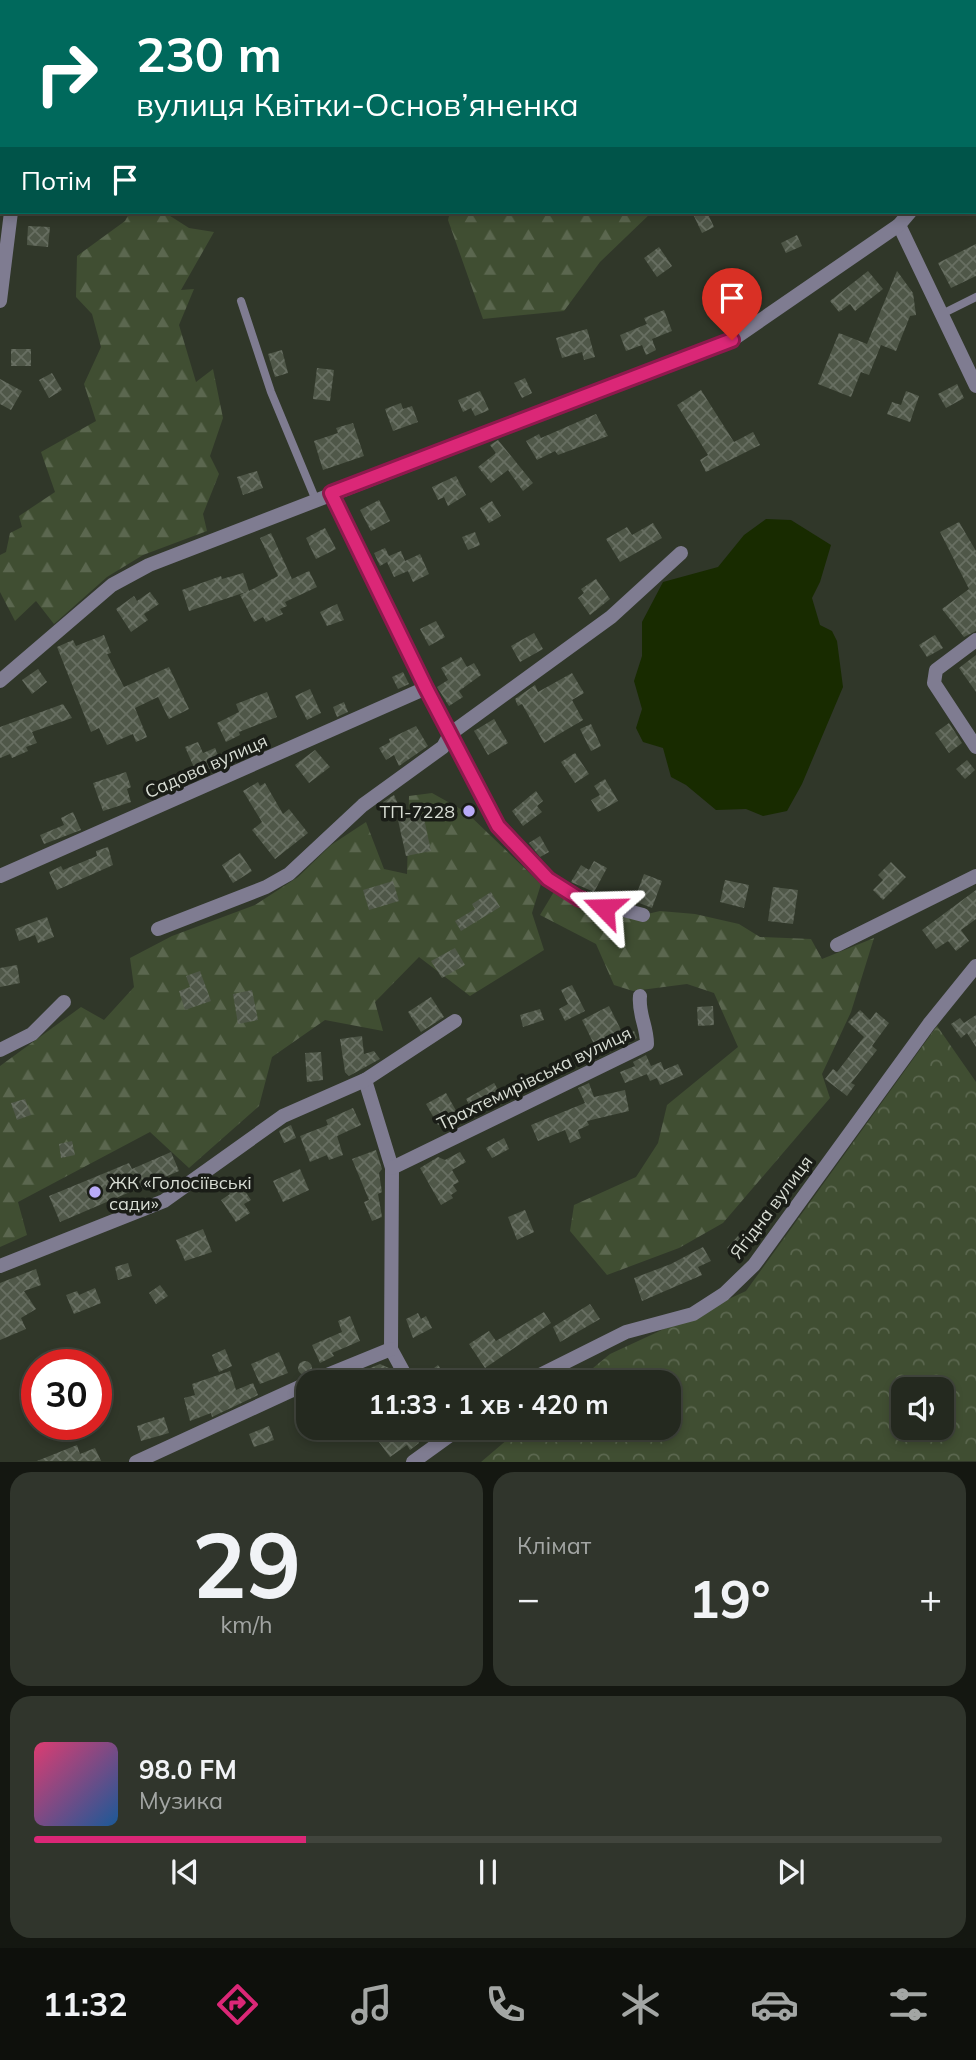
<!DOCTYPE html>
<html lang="uk">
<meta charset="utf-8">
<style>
:root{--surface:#24291f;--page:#30352c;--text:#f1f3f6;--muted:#a3a6a4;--line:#41453d;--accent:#db2777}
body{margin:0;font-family:Mulish,sans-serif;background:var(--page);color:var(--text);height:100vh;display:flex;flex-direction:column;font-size:26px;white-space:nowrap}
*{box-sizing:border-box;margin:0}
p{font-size:23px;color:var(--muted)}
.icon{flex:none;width:38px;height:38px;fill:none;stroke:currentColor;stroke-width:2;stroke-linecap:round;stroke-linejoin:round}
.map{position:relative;height:1462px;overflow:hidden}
.sheet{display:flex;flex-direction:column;gap:10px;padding:10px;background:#141711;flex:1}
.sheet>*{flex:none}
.hud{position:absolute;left:0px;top:0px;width:976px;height:214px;box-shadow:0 4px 10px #0003,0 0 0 2px var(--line);background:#00695c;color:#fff;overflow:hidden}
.tools{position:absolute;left:891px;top:1377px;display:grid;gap:14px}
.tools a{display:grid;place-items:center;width:63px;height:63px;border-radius:14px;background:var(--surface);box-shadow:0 4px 10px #0003,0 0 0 2px var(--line);font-size:35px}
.speed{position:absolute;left:21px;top:1349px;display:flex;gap:14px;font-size:35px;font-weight:700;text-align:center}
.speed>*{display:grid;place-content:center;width:91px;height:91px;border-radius:50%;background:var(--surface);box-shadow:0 4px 10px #0003,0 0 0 2px var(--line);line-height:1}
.speed .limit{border:10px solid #d22;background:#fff;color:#111}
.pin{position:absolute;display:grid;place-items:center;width:60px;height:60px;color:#fff;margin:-72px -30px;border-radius:50% 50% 50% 0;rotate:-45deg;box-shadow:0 0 7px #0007}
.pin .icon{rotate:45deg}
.me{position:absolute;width:77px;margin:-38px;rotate:292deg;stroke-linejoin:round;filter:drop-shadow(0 0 5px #0008)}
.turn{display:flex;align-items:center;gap:24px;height:147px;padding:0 21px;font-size:32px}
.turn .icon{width:91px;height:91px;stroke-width:2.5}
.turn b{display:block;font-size:49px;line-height:60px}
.then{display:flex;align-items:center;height:66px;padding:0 21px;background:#0003;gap:14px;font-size:26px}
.big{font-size:52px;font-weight:700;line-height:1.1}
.sheet .tile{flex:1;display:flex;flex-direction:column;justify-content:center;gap:10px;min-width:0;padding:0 24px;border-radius:21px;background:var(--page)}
.sheet .dial{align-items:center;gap:0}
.dial b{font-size:91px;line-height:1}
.song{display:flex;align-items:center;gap:21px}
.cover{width:84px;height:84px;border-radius:10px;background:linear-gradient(135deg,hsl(340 70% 55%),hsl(210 70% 35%))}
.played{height:7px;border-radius:4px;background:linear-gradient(90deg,var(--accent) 30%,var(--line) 30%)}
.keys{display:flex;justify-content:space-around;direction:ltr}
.heat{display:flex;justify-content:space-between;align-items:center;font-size:38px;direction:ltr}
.sheet .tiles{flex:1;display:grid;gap:10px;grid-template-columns:1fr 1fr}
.tile:last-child{grid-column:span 2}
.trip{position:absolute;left:296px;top:1370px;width:385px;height:70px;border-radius:21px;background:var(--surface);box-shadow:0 4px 10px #0003,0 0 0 2px var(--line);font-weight:700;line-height:70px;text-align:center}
.tab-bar{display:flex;height:112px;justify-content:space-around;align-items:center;background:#0e100c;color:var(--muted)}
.tab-bar .icon{width:49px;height:49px}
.tab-bar .current{color:var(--accent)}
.tab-bar b{font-size:32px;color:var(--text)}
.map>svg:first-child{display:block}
</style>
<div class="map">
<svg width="976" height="1462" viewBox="0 0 976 1462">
<defs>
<pattern id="forest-firs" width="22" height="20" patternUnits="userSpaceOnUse" patternTransform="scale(1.75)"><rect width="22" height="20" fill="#404e32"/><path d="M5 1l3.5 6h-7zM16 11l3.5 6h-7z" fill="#5b674f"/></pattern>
<pattern id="park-crowns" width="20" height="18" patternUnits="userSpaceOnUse" patternTransform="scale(1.75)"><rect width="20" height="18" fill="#404e32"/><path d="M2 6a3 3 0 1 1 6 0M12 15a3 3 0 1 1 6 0" fill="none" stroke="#5b674f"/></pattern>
<pattern id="building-cross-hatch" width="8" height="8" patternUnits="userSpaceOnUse" patternTransform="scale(1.75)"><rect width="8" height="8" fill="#4f5748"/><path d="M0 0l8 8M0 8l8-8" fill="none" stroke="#686f62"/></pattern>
</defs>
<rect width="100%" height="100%" fill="#303729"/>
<!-- forest -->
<g fill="url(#forest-firs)">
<path d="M130 212H164L189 228 214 232 181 290 194 289 179 325 196 382 213 369 223 418 210 456 219 474 203 514 207 531 143 555 107 577 54 624 36 601 15 621 0 592V555L6 552 10 533 22 527 19 516 55 492 41 452 96 421 84 384 101 347 92 314 76 297 77 256 125 221Z"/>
<path d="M450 212H652L600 262 564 311 483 319 448 220Z"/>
<path d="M432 793 466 812 541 884 532 913 544 950 470 996 419 957 375 1002 383 1031 325 1020 272 1057 259 1106 189 1168 150 1132 18 1202 27 1235 0 1247V1066L81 1007 104 1020 134 987 130 958 172 936 255 905 298 877 331 845 366 822 384 869 407 874 409 796Z"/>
<path d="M558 885 643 915 660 911 695 914 739 924 760 937 811 939 822 959 874 938 851 1012 822 1074 830 1098 723 1223 679 1248 607 1275 570 1231 574 1205 636 1177 658 1143 667 1105 738 1047 714 993 687 984 633 991 614 985 596 944 540 915Z"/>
</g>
<!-- park -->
<path fill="url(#park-crowns)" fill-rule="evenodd" d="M937 1026 976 1082V1461L481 1462 521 1428H668V1382H576L610 1354 746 1291ZM903 1390H942V1428H903Z"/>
<!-- water -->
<path fill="#182b00" d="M766 519 791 520 831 545 820 582 812 598 820 625 832 631 837 641 843 687 802 784 787 811 763 816 746 809 716 810 686 785 671 777 663 748 643 742 636 728 642 709 634 681 642 656V622L663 582 718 567 744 535Z"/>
<!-- building -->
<g fill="url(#building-cross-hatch)">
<path d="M692 212H707L714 227 702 233Z"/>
<path d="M28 226 50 227 48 247 27 245Z"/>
<path d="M797 235 802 246 786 253 781 243Z"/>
<path d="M976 244V276L951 288 938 263Z"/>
<path d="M659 247 672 266 657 277 644 258Z"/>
<path d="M868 271 883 289 855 311 850 304 839 312 830 301Z"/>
<path d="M897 271 913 293 916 315 910 316 896 351 881 345 869 375 861 372 851 397 818 384 839 333 867 344Z"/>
<path d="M664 310 672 331 652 339 656 350 646 355 642 345 626 351 620 335 647 324 644 318Z"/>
<path d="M587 329 595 357 584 360 582 352 562 358 556 338Z"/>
<rect x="11" y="349" width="20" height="17"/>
<path d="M282 350 288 373 275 377 268 354Z"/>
<path d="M317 368 334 370 330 401 313 399Z"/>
<path d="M52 373 62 390 49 398 39 380Z"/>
<path d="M525 378 532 393 522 398 514 383Z"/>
<path d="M0 379 22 391 11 410 0 404Z"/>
<path d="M957 384 964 398 946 408 938 394Z"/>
<path d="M701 390 734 442 753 432 760 445 706 472 700 460 708 455 677 405Z"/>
<path d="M480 391 489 410 475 416 471 408 463 412 458 400Z"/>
<path d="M906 391 919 396 910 422 887 414 892 402 901 405Z"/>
<path d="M401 403 403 409 412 406 418 422 393 431 385 409Z"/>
<path d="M596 414 608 436 558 455 555 451 537 460 526 441 539 434 541 438Z"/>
<path d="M353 423 364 456 323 470 314 441 338 433 336 428Z"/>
<path d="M498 440 533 483 523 491 508 470 491 483 478 467 496 453 490 445Z"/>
<path d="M257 471 263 488 243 495 237 477Z"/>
<path d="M456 476 466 495 448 506 444 497 438 500 432 487Z"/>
<path d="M379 500 390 521 371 531 360 510Z"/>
<path d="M492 501 501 516 489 523 480 508Z"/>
<path d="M959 522 976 551V631L964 637 942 609 969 589 940 532Z"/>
<path d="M653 523 662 538 620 562 606 539 627 527 632 535Z"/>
<path d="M325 528 336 549 316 559 306 538Z"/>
<path d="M475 532 480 545 468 550 462 537Z"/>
<path d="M271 533 292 579 309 571 317 587 285 602 287 606 280 609 283 614 266 622 263 617 254 622 240 595 246 592 189 611 182 590 221 576 222 579 243 573 249 591 278 576 260 538Z"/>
<path d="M385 548 389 556 401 551 405 561 420 554 429 574 413 582 408 571 394 577 387 562 380 566 374 553Z"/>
<path d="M596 579 610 599 590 615 578 598 584 593 581 589Z"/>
<path d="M150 592 159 604 144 614 148 620 131 632 116 609 134 596 137 601Z"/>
<path d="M337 604 344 620 327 626 320 612Z"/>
<path d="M436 621 445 637 429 646 420 629Z"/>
<path d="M534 633 543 649 520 662 511 646Z"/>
<path d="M104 635 111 653 107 654 124 687 169 667 189 709 169 719 158 697 135 708 147 737 136 742 133 734 107 745 99 728 91 732 57 647 73 640 76 646Z"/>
<path d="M935 635 943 648 927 657 919 645Z"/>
<path d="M976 655V692L959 668Z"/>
<path d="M461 657 467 667 474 663 481 675 459 691 463 697 449 706 437 687 448 680 441 668Z"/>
<path d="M38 669 47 682 32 694 22 680Z"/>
<path d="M403 672 409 684 398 689 392 677Z"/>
<path d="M572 673 584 693 572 700 583 720 544 743 522 704 518 706 515 699 535 685 538 692Z"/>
<path d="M310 689 321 713 307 720 295 696Z"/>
<path d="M267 692 277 717 239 732 240 735 226 742 217 723 239 712 236 704Z"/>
<path d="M344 702 348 712 337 717 333 707Z"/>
<path d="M63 704 72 718 32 732 37 743 26 747 28 751 12 758 10 754 0 758V727Z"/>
<path d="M494 719 508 743 488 755 474 731Z"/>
<path d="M949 723 962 743 949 753 935 733Z"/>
<path d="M591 724 601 746 591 751 580 729Z"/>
<path d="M416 726 428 746 399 766 394 755 386 760 379 748 390 742 389 739Z"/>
<path d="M198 742 203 753 215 748 222 764 197 774 185 747Z"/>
<path d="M315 750 330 767 309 783 295 765Z"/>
<path d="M575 753 589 774 575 783 561 762Z"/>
<path d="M967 760 975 770 965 779 956 769Z"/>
<path d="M126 772 131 787 127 789 131 802 103 811 93 783Z"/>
<path d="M605 779 618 801 598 812 591 800 600 795 594 786Z"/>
<path d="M258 782 260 786 265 783 283 814 289 809 308 833 275 859 252 830 262 822 243 791Z"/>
<path d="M536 791 543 801 537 806 542 812 523 826 512 811Z"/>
<path d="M394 795 398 804 387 809 383 802Z"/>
<path d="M73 812 81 830 44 844 40 835 64 825 61 818Z"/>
<path d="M423 814 431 851 406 856 398 820Z"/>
<path d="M540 836 549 852 540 857 529 843Z"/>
<path d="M108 847 113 865 57 890 49 872 61 866 63 870 97 856 96 851Z"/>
<path d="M240 853 252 871 233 883 222 865Z"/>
<path d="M594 861 607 868 594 892 571 882 581 865 589 870Z"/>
<path d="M891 862 906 877 883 900 873 890 883 880 878 875Z"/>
<path d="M644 874 662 881 652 908 634 901Z"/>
<path d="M725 880 749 885 744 908 720 902Z"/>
<path d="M393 881 399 901 369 910 363 890Z"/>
<path d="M773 887 798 890 793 924 768 921Z"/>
<path d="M976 890V919L961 930 969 941 956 951 948 941 936 949 922 930Z"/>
<path d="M491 892 500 907 461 931 455 921 475 909 472 904Z"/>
<path d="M47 917 54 937 38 943 35 935 19 941 15 929Z"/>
<path d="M455 948 465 965 442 978 431 961Z"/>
<path d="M17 965 20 983 0 987V968Z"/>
<path d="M200 971 211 1001 185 1010 179 991 190 987 186 976Z"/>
<path d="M572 985 585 1011 565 1021 559 1009 568 1004 561 990Z"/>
<path d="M252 990 258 1020 238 1024 233 994Z"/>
<path d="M431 997 444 1017 421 1032 408 1012Z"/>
<path d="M609 1006 622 1032 595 1046 582 1020Z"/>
<path d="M713 1006 714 1025 698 1026 697 1007Z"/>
<path d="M540 1009 544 1020 523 1027 520 1015Z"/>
<path d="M860 1010 870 1020 876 1012 889 1023 872 1046 877 1050 851 1083 855 1085 847 1096 825 1079 833 1069 837 1072 864 1037 848 1022Z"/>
<path d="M976 1015V1047L967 1033 961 1038 951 1024 960 1018 964 1023Z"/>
<path d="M634 1031 637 1038 625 1044 622 1036Z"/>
<path d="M362 1036 364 1054 374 1051 380 1059 349 1076 345 1072 340 1039Z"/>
<path d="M321 1052 323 1080 307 1082 305 1053Z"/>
<path d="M646 1055 651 1066 661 1062 664 1070 678 1064 683 1075 660 1085 657 1078 650 1081 647 1074 625 1083 620 1072 635 1066 633 1062Z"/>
<path d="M494 1083 503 1098 475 1114 466 1099Z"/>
<path d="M589 1083 594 1097 625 1090 629 1111 587 1121 589 1125 578 1130 581 1138 570 1143 565 1130 538 1141 531 1125 585 1103 578 1088Z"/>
<path d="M446 1093 458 1114 438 1125 426 1104Z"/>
<path d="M25 1099 31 1115 17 1120 11 1103Z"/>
<path d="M353 1108 361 1125 337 1136 343 1155 329 1160 327 1155 310 1162 300 1136 328 1125 326 1120Z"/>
<path d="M291 1125 296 1138 284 1143 279 1131Z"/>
<path d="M504 1138 509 1149 492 1158 486 1148Z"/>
<path d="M72 1141 75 1155 61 1158 59 1144Z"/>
<path d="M376 1150 382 1169 379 1173 382 1192 378 1194 382 1217 372 1221 364 1202 369 1200 352 1159Z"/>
<path d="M171 1152 179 1171 60 1222 49 1196 129 1163 132 1169Z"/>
<path d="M460 1152 466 1162 452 1170 459 1182 453 1185 457 1191 451 1195 453 1198 441 1205 420 1168 438 1157 445 1160Z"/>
<path d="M300 1169 309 1190 283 1202 273 1181Z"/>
<path d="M239 1182 251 1200 244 1204 250 1213 236 1222 221 1200 230 1194 227 1190Z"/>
<path d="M525 1210 534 1232 517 1240 508 1217Z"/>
<path d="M203 1229 212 1252 185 1261 176 1240Z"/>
<path d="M739 1235 750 1245 738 1258 727 1248Z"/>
<path d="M703 1247 711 1261 698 1267 702 1275 642 1301 634 1278 671 1264Z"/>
<path d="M128 1263 132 1276 118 1280 115 1267Z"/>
<path d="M36 1269 41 1285 24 1291 36 1309 21 1318 26 1329 0 1340V1283Z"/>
<path d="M160 1285 168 1296 156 1304 149 1293Z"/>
<path d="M95 1288 101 1303 74 1314 66 1295 77 1291 79 1295Z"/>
<path d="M590 1304 600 1319 560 1342 553 1327Z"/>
<path d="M544 1312 551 1323 485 1368 469 1344 489 1331 496 1341Z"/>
<path d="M418 1313 421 1319 426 1316 432 1328 413 1338 406 1319Z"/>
<path d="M350 1316 360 1341 332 1353 334 1356 320 1363 312 1345 342 1332 338 1321Z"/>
<path d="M225 1349 232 1366 219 1372 212 1355Z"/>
<path d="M279 1352 288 1373 260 1384 251 1364Z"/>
<circle cx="305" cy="1368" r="7"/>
<path d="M380 1364 391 1369 395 1377 388 1382H373L363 1371Z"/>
<path d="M438 1365 450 1382H432L426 1374Z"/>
<path d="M230 1371 236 1390 253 1383 258 1395 212 1417 211 1413 190 1421 184 1398 195 1395 192 1384Z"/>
<path d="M164 1417 169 1433 141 1441 137 1426Z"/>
<path d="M269 1426 274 1440 254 1447 249 1434Z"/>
<path d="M389 1428H428L415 1437 419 1443 410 1450 407 1445 390 1457 376 1438Z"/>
<path d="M77 1445 80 1454 95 1448 101 1461H37Z"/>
</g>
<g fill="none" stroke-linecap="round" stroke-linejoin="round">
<!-- service -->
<g stroke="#7f7c91" stroke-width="8">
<path d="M679 0 681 2"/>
<path d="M241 301 271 392 315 498"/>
<path d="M942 314 976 297"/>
</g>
<!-- minor -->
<g stroke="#7f7c91" stroke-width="14">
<path d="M422 2V0"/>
<path d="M606 2 608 1"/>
<path d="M877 2 878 0"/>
<path d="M0 97H2"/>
<path d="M899 225 976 386"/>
<path d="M0 301 11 212"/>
<path d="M332 493 426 688 498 826 548 879 578 898 643 915"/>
<path d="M976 640 936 670 934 683 976 747"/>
<path d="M0 681 112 585 149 565 732 340 899 225 910 212"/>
<path d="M0 876 426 688"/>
<path d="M158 929 266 887 289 874 363 805 443 747 450 734 611 617 681 553"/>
<path d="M837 945 976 876"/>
<path d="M0 1050 32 1034 64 1002"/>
<path d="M365 1080 392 1168 391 1349 409 1382"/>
<path d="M392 1168 647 1044C647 1026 638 1014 640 996"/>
<path d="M0 1266 164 1201 283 1116 365 1080 455 1021"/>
<path d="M310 1382 391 1349"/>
<path d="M526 1382 626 1332 693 1314 724 1294 754 1265 929 1024 976 966"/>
<path d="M136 1462 308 1383"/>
<path d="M413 1462 460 1428"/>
</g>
<!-- secondary -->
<g stroke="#a9a4c6" stroke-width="14">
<path d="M792 0V2"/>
<path d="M975 143H976"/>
</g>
</g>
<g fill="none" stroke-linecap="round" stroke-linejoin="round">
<defs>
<path id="route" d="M604 908 578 898 548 879 498 826 426 688 331 493 732 340"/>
</defs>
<!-- route casing -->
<use href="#route" stroke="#8e194d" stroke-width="18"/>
<!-- route -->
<use href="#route" stroke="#db2777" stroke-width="12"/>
</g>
<!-- markers -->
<g fill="#b9abf7" stroke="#1a1d17" stroke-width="2.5">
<circle cx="469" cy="811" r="7"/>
<circle cx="95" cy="1192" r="7"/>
</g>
<g text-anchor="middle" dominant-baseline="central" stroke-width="7" stroke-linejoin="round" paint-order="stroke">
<!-- street labels -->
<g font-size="18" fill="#d9ded5" stroke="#1a1d17">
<text transform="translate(206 766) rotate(-24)">Садова вулиця</text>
<text transform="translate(534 1078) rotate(-26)">Трахтемирівська вулиця</text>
<text transform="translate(771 1207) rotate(-53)">Ягідна вулиця</text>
</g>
<!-- poi labels -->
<g font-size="18" fill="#d9ded5" stroke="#1a1d17" text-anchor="end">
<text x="455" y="811">ТП-7228</text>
<text x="109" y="1182" text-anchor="start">ЖК «Голосіївські<tspan x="109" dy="21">сади»</tspan></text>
</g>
</g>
</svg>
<div class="tools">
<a><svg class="icon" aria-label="sound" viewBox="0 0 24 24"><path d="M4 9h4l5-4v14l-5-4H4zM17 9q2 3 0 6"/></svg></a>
</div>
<div class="speed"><div class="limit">30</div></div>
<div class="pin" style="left:732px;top:340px;background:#d93025"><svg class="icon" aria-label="arrive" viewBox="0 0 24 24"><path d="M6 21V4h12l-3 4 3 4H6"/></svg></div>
<svg class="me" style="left:604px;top:908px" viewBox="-20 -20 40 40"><path d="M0-17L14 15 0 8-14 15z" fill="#db2777" stroke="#fff" stroke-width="4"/></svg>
<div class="trip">11:33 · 1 хв · 420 m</div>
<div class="hud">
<div class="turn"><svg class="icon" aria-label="right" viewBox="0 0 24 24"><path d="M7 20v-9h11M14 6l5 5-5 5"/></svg><div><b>230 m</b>вулиця Квітки-Основ’яненка</div></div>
<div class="then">Потім<svg class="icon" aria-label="arrive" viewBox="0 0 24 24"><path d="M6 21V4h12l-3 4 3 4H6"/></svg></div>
</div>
</div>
<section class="sheet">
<div class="tiles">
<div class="tile dial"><b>29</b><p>km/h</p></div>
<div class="tile"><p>Клімат</p>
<div class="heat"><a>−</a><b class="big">19°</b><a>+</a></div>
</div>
<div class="tile">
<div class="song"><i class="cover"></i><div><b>98.0 FM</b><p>Музика</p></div></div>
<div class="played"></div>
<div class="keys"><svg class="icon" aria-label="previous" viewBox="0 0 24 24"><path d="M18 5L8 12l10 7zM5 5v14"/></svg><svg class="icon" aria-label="pause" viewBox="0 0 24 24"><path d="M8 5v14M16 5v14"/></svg><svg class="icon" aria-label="next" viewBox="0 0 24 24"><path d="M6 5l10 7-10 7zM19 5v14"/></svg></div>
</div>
</div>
</section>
<nav class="tab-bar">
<b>11:32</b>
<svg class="icon current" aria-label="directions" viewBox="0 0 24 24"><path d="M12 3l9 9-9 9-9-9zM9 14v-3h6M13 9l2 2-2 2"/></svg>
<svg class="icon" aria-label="music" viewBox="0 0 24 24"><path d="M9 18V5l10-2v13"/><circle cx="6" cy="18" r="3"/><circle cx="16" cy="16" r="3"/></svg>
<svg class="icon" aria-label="phone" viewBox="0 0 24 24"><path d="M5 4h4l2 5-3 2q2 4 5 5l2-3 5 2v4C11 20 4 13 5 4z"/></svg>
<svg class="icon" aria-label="climate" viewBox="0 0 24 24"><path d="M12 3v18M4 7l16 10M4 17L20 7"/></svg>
<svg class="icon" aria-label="car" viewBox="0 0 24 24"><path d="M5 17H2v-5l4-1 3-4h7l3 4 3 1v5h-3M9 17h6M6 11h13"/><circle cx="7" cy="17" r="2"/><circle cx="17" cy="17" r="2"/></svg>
<svg class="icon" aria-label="filters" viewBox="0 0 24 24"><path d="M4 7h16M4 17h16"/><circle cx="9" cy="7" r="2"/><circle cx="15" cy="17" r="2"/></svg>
</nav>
